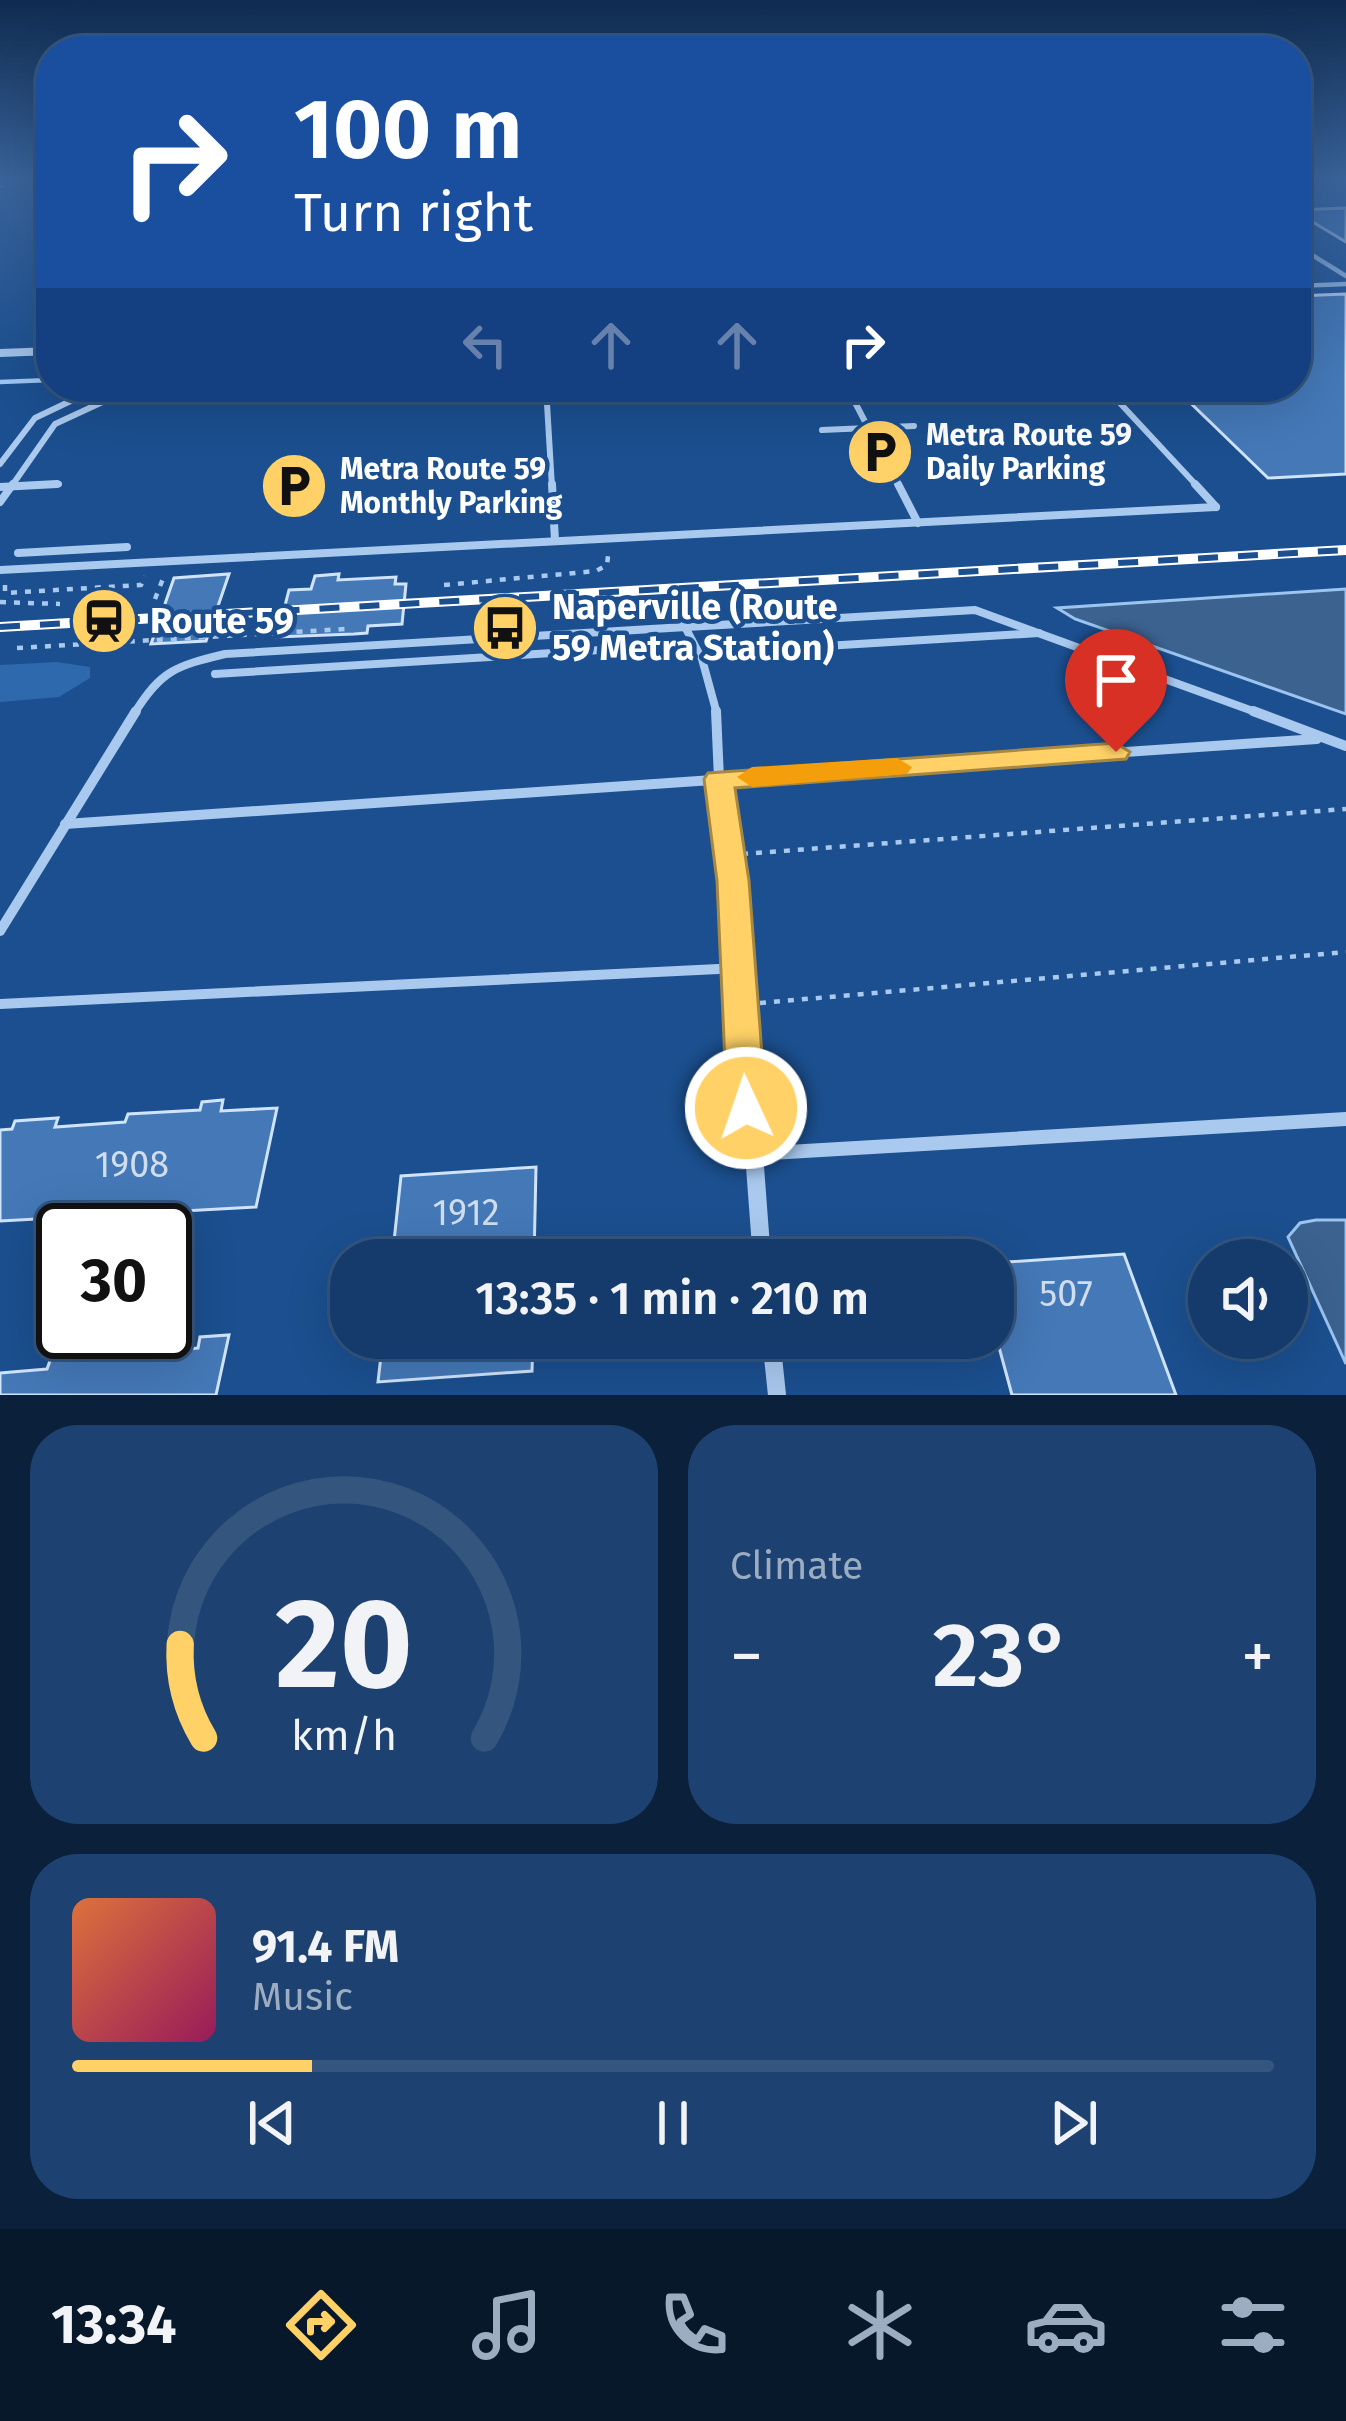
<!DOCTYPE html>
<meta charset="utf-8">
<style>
:root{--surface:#143b6b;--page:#1d4271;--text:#f1f3f6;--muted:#9dadc1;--line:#33557e;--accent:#ffd166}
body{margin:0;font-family:"Fira Sans",sans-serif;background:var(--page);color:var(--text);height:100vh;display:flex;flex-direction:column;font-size:45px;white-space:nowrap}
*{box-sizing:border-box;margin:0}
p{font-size:39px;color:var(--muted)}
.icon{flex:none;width:66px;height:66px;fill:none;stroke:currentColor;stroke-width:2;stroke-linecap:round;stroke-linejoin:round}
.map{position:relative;height:1395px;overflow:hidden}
.drawer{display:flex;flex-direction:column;gap:30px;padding:30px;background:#0b203b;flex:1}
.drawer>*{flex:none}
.hud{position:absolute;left:36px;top:36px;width:1275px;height:366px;border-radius:48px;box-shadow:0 12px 48px #0002,0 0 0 3px var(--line);background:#1a4fa0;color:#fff;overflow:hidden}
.buttons{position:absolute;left:1188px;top:1239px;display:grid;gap:24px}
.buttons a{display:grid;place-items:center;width:120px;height:120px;border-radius:50%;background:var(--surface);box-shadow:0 12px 48px #0002,0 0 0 3px var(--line);font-size:60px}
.speed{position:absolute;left:36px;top:1203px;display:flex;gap:24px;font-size:60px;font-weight:700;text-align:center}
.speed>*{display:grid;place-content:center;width:156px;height:156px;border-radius:50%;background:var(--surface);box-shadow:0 12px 48px #0002,0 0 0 3px var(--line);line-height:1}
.speed .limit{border:6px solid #111;border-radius:18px;background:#fff;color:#111}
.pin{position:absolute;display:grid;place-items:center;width:102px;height:102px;color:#fff;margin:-123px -51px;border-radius:50% 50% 50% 0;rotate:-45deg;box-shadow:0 0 12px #0007}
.pin .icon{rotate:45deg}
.me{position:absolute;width:132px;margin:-66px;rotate:357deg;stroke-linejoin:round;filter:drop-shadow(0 0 9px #0008)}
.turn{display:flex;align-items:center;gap:42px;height:252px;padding:0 60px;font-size:54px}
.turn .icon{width:156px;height:156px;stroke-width:2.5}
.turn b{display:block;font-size:84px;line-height:102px}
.lanes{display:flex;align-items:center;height:114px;padding:0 60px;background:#0003;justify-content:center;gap:60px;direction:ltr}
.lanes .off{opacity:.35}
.big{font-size:90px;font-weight:600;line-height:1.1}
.drawer .tile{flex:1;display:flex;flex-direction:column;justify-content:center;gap:18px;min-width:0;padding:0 42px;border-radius:48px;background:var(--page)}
.drawer .dial{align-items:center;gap:0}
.dial svg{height:312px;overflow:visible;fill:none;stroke:var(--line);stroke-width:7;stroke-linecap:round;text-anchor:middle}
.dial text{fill:var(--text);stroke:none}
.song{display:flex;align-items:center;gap:36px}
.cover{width:144px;height:144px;border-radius:18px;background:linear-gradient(135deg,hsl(20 70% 55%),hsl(330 70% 35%))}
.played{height:12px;border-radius:6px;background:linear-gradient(90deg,var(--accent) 20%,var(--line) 20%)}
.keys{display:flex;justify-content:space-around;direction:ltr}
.heat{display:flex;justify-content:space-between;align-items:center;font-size:66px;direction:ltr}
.drawer .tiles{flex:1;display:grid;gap:30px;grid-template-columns:1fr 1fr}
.tile:last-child{grid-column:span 2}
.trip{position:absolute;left:330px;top:1239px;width:684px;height:120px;border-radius:48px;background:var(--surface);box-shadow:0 12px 48px #0002,0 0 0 3px var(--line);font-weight:600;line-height:120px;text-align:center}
.tab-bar{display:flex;height:192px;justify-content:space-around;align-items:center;background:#08182b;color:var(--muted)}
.tab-bar .icon{width:84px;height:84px}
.tab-bar .on{color:var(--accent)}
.tab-bar b{font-size:54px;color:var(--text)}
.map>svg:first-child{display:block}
</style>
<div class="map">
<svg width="1346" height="1395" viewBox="0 0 1346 1395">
<rect width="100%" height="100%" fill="#1b4f8f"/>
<!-- green -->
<path fill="#2e69ad" d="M57 662 90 667V678L59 697 0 702V665Z"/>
<!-- water -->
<g fill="#3c6290" stroke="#9cc4f0" stroke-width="3">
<path d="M1346 589V714L1075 619 1057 608Z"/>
<path d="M1316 1220H1346V1364L1288 1237 1300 1223Z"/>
</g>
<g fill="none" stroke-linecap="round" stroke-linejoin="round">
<!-- stream -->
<path stroke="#9cc4f0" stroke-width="4.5" d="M0 382 51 380"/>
</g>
<!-- building -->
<g fill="#4478b7" stroke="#cfe3fa" stroke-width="3">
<path d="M1346 208V242L1296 212V210Z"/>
<path d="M1346 294V474L1268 478 1174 387H1296V296Z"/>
<path d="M229 574 206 641 151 644 174 578Z"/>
<path d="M339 574 338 580 396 577 395 584H406L402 624 368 626 367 633 354 634 277 637 289 590 311 589 315 576Z"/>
<path d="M223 1100 221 1111 277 1108 256 1207 0 1221V1130L12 1129 15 1121 58 1118 55 1127 125 1122 128 1114 200 1110 202 1102Z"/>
<path d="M536 1167 534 1260H392L401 1176Z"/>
<path d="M1124 1254 1176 1395H1012L993 1325V1263Z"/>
<path d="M229 1335 216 1395H0V1373L47 1369 51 1358 198 1348 200 1337Z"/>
<path d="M383 1338H533L532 1371 378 1382Z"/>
</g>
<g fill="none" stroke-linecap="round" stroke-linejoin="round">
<!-- path-far1 -->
<path stroke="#a9c9ee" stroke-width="3" stroke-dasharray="3 4.5" stroke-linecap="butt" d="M0 187 12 179"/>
<!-- path -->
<g stroke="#a9c9ee" stroke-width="4.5" stroke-dasharray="6 8" stroke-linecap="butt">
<path d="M5 585V593L141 585 145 576"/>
<path d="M444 585 596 571 607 565 608 556"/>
<path d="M155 599 164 576"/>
<path d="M0 602 60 604"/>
<path d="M17 648 345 629 346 622"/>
<path d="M742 854 1346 809"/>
<path d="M760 1003 1346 952"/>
</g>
<!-- lane-far4 -->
<g stroke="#a9c9ee" stroke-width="4.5">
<path d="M1296 245 1346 276"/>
<path d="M1296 286 1346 284"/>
</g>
<!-- lane-far3 -->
<g stroke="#a9c9ee" stroke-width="6">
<path d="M546 387 552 487"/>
<path d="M847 387 899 487"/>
<path d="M1105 387 1198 487"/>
<path d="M822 430 914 426"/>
<path d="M0 464 35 418 100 387"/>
<path d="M0 487 59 484"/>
<path d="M11 487 55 424 135 387"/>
</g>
<!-- lane-far2 -->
<g stroke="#a9c9ee" stroke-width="8">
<path d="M552 484 555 541"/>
<path d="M898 484 918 523"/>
<path d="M1195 484 1216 507"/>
<path d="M0 487 57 484"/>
<path d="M0 502 13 484"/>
<path d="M18 553 127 547"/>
<path d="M0 570 1216 507"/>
<path d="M684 625 702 659 717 714"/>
<path d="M809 647 1039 633"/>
<path d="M215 674 649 647"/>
<path d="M134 714C161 670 176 666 225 654L975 610 1261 714"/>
</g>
<!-- lane-far1 -->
<g stroke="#a9c9ee" stroke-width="10">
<path d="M716 711 719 779"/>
<path d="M1253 711 1346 746"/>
<path d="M65 824 1317 739"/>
<path d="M0 931 136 711"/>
<path d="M0 1004 739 968"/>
</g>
<!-- lane -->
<path stroke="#a9c9ee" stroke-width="14" d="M755 1154 1346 1119"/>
<!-- street-far2 -->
<path stroke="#a9c9ee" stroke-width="8" d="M0 353 51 351"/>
<!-- street-far1 -->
<path stroke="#a9c9ee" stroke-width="14" d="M719 779 743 1010"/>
<!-- street -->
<g stroke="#a9c9ee" stroke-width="18">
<path d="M743 1007 762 1260"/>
<path d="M771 1338 777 1395"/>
</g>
<defs>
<path id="rail" d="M0 627 1346 550"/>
</defs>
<!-- rail casing -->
<use href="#rail" stroke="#fff" stroke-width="10"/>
<!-- rail -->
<use href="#rail" stroke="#1b4f8f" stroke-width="6" stroke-dasharray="20" stroke-linecap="butt"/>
</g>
<!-- sky -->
<linearGradient id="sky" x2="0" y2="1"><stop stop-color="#0f2b4f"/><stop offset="0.48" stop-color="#39639b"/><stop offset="1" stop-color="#39639b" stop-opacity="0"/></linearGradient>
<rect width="1346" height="374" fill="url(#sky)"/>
<!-- route -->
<path fill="#ffd166" stroke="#a68842" stroke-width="3" d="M1116 743 1130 752 1126 759 735 788 749 881 766 1108 760 1120 746 1125 733 1120 727 1108 717 881 704 779 708 773Z"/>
<!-- slow -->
<path fill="#f59e0b" d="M897 758 912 767 907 774 752 787 737 777 752 767Z"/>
<!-- icons -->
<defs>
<symbol id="parking-disc" viewBox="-11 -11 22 22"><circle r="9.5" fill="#ffd166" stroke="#1b4f8f"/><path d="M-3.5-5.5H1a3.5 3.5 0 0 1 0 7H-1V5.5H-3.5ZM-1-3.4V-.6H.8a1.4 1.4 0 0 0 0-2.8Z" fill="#111"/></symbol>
<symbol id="station-disc" viewBox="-11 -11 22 22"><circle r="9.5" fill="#ffd166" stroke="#1b4f8f"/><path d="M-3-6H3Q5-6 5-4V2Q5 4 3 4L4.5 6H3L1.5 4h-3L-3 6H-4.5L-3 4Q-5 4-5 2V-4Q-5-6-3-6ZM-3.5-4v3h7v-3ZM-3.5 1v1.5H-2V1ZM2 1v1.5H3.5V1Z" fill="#111"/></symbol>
<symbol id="bus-disc" viewBox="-11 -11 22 22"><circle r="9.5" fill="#ffd166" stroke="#1b4f8f"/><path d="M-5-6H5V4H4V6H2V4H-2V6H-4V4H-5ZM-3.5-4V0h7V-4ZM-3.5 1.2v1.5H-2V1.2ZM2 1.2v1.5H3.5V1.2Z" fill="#111"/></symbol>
</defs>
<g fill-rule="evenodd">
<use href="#parking-disc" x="842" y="414" width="76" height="76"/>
<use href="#parking-disc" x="256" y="448" width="76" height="76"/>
<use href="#station-disc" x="66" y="583" width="76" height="76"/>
<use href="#bus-disc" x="467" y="590" width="76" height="76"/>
</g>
<g text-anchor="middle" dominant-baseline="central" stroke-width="9" stroke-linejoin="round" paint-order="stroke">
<!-- far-poi labels -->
<g font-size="30" font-weight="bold" fill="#fff" stroke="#1b4f8f" text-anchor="start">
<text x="926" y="435">Metra Route 59<tspan x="926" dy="34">Daily Parking</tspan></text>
<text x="340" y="469">Metra Route 59<tspan x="340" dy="34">Monthly Parking</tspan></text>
</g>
<!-- poi labels -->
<g font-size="36" font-weight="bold" fill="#fff" stroke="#1b4f8f" text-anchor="start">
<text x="552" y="607">Naperville (Route<tspan x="552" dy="41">59 Metra Station)</tspan></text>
<text x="150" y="621">Route 59</text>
</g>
<!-- near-number labels -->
<g font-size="36" fill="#d0dded">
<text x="132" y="1165">1908</text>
<text x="466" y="1213">1912</text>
<text x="1066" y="1294">507</text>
</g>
</g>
</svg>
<div class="buttons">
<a><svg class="icon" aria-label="sound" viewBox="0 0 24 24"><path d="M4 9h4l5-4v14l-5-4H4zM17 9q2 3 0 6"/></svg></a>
</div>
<div class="speed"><div class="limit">30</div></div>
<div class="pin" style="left:1116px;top:752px;background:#d93025"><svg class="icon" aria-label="arrive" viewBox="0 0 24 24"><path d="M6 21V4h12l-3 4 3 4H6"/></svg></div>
<svg class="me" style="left:746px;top:1108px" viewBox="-20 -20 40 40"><circle r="17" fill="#ffd166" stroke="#fff" stroke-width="3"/><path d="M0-11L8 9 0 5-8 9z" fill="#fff"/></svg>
<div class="trip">13:35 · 1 min · 210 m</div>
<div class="hud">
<div class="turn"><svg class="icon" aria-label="right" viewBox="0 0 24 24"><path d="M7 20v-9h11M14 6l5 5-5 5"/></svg><div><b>100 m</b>Turn right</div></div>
<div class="lanes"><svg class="icon off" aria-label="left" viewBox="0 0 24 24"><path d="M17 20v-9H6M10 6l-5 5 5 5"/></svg><svg class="icon off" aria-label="ahead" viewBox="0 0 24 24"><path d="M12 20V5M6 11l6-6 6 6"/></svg><svg class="icon off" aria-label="ahead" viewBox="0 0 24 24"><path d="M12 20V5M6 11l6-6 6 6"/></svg><svg class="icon" aria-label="right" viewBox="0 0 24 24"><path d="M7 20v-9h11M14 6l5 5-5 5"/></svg></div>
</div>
</div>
<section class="drawer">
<div class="tiles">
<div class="tile dial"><svg viewBox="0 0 100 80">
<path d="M14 69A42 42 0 1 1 86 69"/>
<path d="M14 69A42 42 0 0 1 8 45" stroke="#ffd166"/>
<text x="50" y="56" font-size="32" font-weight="700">20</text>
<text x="50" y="72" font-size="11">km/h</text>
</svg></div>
<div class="tile"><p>Climate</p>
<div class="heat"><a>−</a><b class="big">23°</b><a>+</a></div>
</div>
<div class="tile">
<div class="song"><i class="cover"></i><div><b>91.4 FM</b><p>Music</p></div></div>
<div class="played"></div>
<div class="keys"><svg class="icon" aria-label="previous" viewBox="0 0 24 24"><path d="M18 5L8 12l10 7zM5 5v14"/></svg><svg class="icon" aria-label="pause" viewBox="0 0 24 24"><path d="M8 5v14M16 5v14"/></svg><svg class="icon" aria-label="next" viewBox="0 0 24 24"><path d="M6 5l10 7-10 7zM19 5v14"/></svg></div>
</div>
</div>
</section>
<nav class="tab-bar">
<b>13:34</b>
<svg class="icon on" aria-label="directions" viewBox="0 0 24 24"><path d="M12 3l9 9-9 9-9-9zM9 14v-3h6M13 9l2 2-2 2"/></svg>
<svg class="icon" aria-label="music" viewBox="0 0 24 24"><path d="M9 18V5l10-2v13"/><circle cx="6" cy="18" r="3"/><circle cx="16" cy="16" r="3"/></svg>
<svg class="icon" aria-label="phone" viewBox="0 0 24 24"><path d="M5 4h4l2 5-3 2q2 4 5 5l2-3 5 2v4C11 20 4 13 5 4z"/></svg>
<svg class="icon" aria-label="climate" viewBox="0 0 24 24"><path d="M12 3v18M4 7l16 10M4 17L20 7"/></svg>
<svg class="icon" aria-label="car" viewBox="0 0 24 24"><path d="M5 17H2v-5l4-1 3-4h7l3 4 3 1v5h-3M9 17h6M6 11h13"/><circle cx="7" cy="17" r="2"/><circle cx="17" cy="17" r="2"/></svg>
<svg class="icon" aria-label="filters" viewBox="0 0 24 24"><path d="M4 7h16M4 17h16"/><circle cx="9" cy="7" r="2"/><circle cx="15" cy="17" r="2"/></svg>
</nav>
